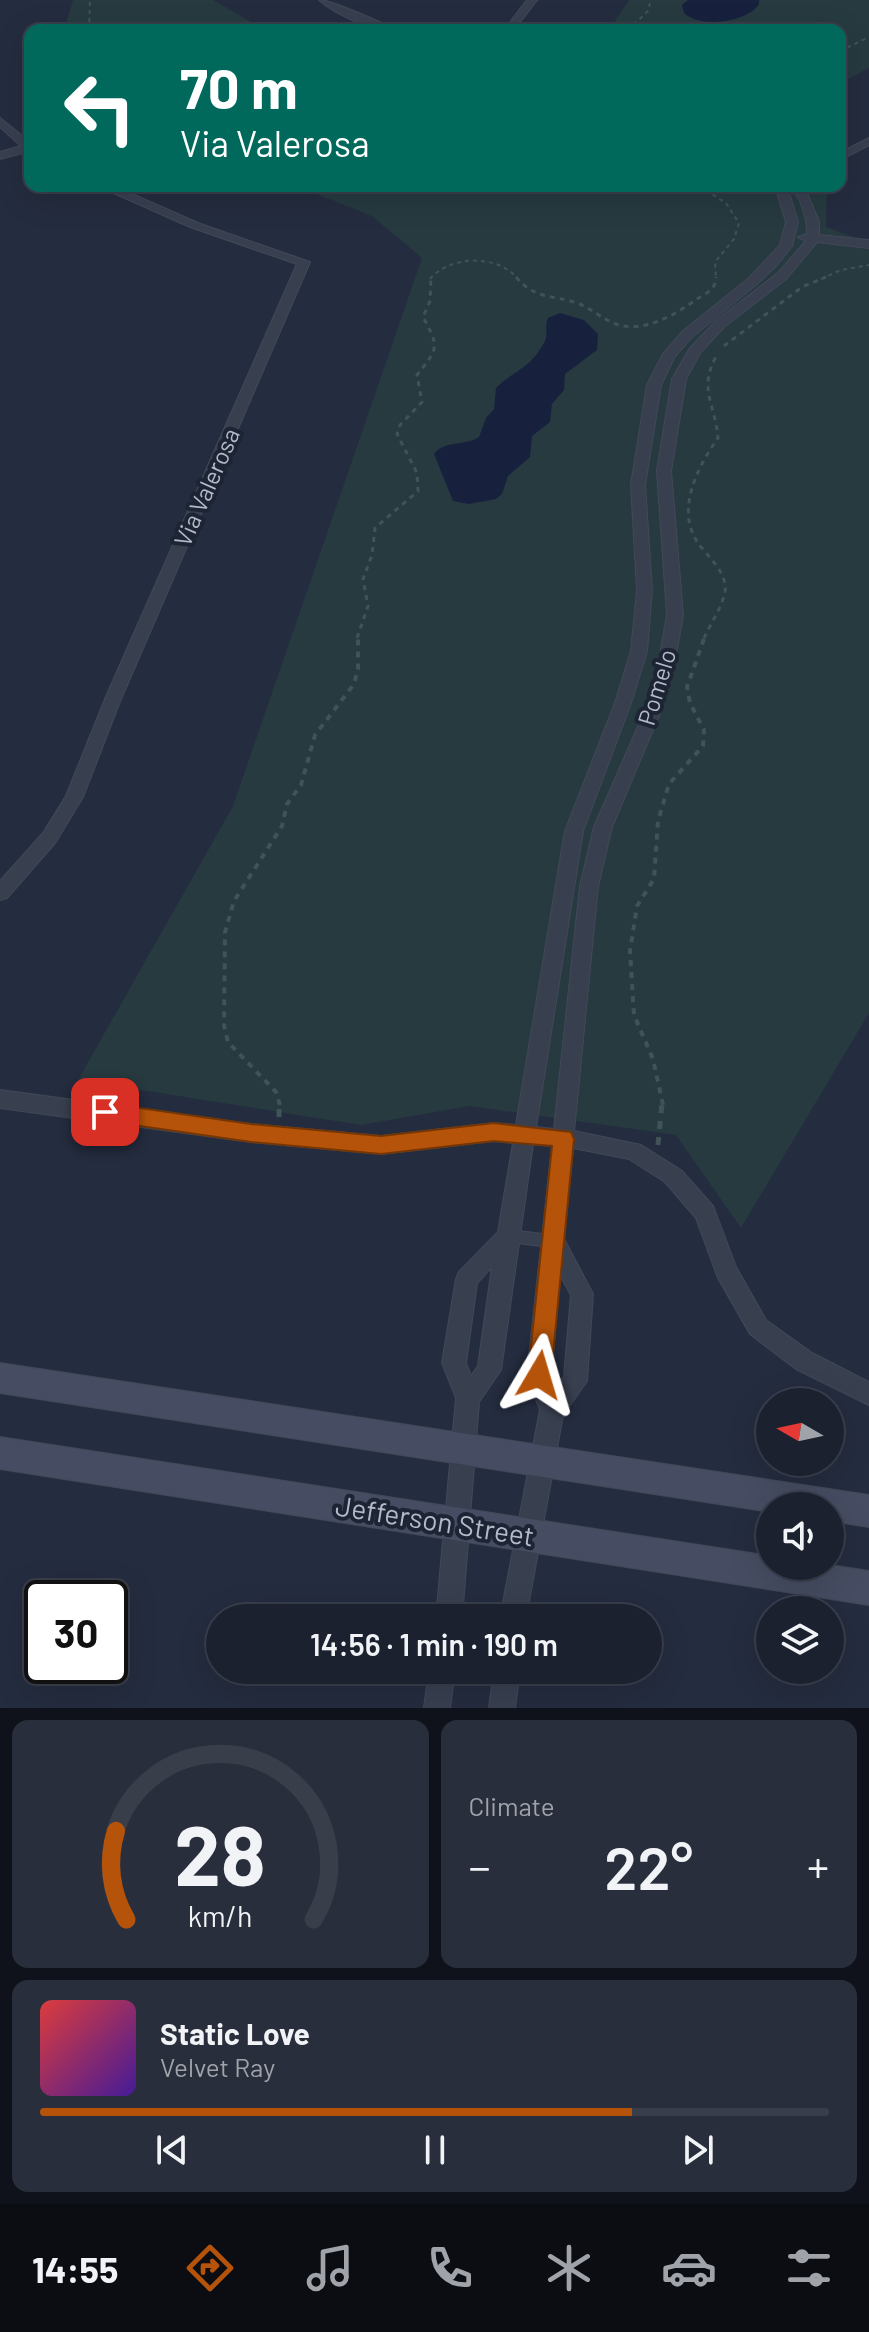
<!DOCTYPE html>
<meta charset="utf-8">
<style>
:root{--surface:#1b212f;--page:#282e3b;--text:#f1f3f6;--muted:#a0a3aa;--line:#393e4b;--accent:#b45309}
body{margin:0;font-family:Barlow,sans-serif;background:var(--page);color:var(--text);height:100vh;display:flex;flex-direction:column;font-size:30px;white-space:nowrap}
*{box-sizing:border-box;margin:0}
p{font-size:26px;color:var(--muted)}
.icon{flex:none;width:44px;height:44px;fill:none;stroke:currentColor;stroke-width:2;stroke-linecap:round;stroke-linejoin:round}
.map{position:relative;height:1708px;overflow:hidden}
.side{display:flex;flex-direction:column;gap:12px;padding:12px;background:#0f121a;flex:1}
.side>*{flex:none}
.top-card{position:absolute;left:24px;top:24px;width:822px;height:168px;border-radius:16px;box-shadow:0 8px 32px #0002,0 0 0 2px var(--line);background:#00695c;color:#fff;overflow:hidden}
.needle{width:52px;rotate:279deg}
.fabs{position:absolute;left:756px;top:1388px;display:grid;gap:16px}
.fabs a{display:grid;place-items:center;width:88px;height:88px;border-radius:50%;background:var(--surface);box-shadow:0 8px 32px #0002,0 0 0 2px var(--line);font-size:40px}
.speed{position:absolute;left:24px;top:1580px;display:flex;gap:16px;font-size:40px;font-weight:700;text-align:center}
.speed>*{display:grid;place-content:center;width:104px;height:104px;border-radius:50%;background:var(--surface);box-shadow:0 8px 32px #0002,0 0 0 2px var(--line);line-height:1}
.speed .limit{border:4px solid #111;border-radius:12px;background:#fff;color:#111}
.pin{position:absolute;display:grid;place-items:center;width:68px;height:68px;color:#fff;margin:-34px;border-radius:16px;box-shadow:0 4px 12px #0006}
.me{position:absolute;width:88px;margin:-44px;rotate:7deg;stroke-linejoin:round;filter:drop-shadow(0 0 6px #0008)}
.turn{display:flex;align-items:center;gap:28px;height:168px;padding:0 24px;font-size:36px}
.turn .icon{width:104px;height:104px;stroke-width:2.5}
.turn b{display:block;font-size:56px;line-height:68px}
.big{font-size:60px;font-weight:600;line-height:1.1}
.side .tile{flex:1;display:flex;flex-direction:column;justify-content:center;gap:12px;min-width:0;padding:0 28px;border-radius:16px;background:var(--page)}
.side .dial{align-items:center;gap:0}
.dial svg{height:208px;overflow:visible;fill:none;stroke:var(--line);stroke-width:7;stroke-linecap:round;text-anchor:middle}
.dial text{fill:var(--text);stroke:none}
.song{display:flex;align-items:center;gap:24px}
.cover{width:96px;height:96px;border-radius:12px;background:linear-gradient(135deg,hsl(0 70% 55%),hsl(260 70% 35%))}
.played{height:8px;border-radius:4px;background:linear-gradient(90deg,var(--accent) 75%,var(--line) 75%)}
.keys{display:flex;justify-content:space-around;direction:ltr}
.heat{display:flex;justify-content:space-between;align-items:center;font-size:44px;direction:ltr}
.side .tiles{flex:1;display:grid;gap:12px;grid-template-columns:1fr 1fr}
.tile:last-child{grid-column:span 2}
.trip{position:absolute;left:206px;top:1604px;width:456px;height:80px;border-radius:40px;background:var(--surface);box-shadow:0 8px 32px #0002,0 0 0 2px var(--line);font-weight:600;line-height:80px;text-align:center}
.tabs{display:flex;height:128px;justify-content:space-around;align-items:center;background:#0b0d13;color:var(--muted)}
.tabs .icon{width:56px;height:56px}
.tabs .selected{color:var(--accent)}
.tabs b{font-size:36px;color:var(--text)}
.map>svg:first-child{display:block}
</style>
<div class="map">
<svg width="869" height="1708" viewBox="0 0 869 1708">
<rect width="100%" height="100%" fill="#242c3f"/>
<!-- green -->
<g fill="#263a40">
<path d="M73 0H213L265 30H64Z"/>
<path d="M629 0H869V68L840 83V30H609Z"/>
<path d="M296 186H827L826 227 869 243V1013L741 1228 676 1135 470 1106 361 1125 78 1080 233 806 422 258 372 216Z"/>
</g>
<!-- water -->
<g fill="#17213e">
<path d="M688 0H759V4C748 22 700 29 684 13L682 5Z"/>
<path d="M560 313 584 320 598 334 597 350 565 374 564 390 552 404 550 422 532 436 530 457 508 476 502 494 496 499 469 504 453 501 434 454C445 440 465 446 479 437L486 418 494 409 496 388C514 370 529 370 544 343 549 334 544 326 548 318Z"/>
</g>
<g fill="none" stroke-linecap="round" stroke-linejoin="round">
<defs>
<path id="lane" d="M510 1236 550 1241"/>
<g id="street">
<path d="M319 0C331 0 384 23 395 30 370 30 338 16 319 0Z"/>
<path d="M527 0H537L514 30H504Z"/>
<path d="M0 118 30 142V151L0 159V152L21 146 0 127Z"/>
<path d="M869 138V145L840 160V153Z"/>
<path d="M98 186H114L198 223 310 262 121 699 83 797 55 843 7 898 0 900V881L43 833 66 796 105 699 297 264 190 227Z"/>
<path d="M775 186H787L798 222 792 246 776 266 758 283 692 337 675 356 661 385 645 485 652 590 647 651 631 703 583 831 536 1127 554 1129 580 886 594 827 644 713 657 672 667 615 657 471 672 379 690 348 716 321 778 273 806 241 798 237 807 234C807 218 801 195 788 186H804L819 222V235L869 240V248L817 242 786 279 724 327 700 353 686 379 671 471 683 615 673 672 660 713 612 827 598 886 574 1131 641 1145 681 1170 713 1206 736 1267 766 1320 812 1353 869 1382V1405L796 1369 750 1334 718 1278 696 1218 665 1182 629 1159 573 1148 564 1239 593 1294 587 1381 563 1415 526 1618H500L540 1410 527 1375 552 1146 533 1144 501 1370 479 1402 462 1618H436L456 1398 442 1363 456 1279 459 1272 498 1232 513 1143 494 1141 381 1154 251 1142 0 1108V1090L251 1124 381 1136 494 1123 516 1125 565 831 615 703 631 651 637 590 631 485 647 385 663 354 683 331 749 278 780 245 786 222ZM492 1267 478 1366 471 1376 466 1363 477 1283ZM560 1275 571 1295 564 1377 555 1387 551 1375Z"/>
<path d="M429 1670H455L450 1708H424Z"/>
<path d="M494 1670H520L515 1708H489Z"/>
</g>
<g id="secondary">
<path d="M0 1363 869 1495V1527L830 1521V1506H770V1512L0 1393Z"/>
<path d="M0 1437 770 1556V1566L830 1565 869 1571V1605L0 1469Z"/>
</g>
</defs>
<!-- lane casing -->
<use href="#lane" stroke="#424858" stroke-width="14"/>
<!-- street casing -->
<use href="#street" stroke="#424858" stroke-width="2"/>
<!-- secondary casing -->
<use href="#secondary" stroke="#424858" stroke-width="2"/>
<!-- path-far3 -->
<g stroke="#3f5358" stroke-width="2" stroke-dasharray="4 4" stroke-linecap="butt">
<path d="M89 30 90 0"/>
<path d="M628 30 649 10 650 0"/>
<path d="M840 51 869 37"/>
<path d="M699 186 726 203 739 223 734 239 715 262 716 279"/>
<path d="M430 279C450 255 498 254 518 279"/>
<path d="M821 279 841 270 869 265"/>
</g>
<!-- path-far2 -->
<g stroke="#3f5358" stroke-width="3" stroke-dasharray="5 5" stroke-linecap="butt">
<path d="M516 277C534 299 553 295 577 303 591 308 602 319 616 324 644 334 676 314 697 299 707 293 716 289 716 277"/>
<path d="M724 346 802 287 826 277"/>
<path d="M357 638 368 606 363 579 372 555 375 528 418 491 417 473 397 434 400 425 422 402 417 375C438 348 440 348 423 317L430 301 431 277"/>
<path d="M704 638C710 625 722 607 725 592 728 573 708 557 698 543 675 510 698 466 718 438 715 402 697 389 718 353"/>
</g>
<!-- path-far1 -->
<g stroke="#3f5358" stroke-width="4" stroke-dasharray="6 6" stroke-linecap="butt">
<path d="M280 1105 276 1092 228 1042 224 1025 225 932 234 901 282 826 287 804 301 785 315 735 354 684 358 669V636"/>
<path d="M663 1105 653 1059 634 1015 630 951 637 906 654 879 658 821 669 784 703 746 704 730 690 703 687 687 705 636"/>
</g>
<!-- path -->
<g stroke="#3f5358" stroke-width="5" stroke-dasharray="8 8" stroke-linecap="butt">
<path d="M279 1117V1103"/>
<path d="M658 1145 662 1103"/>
</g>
<!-- lane -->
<use href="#lane" stroke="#383f4f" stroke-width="12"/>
<!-- street -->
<use href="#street" fill="#383f4f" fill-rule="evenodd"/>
<!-- secondary -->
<use href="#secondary" fill="#464d62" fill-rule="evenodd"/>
</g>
<!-- route -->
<path fill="#b45309" stroke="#753606" stroke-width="2" d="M105 1103 251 1124 381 1136 494 1123 571 1132 574 1139 551 1375 548 1383 539 1386 531 1383 528 1375 552 1146 494 1141 381 1154 251 1142 105 1121 98 1118 95 1112 98 1106Z"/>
<g text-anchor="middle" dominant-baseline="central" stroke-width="8" stroke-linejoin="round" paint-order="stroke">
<!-- street labels -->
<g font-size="24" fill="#b5baca" stroke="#1d2434">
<text transform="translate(206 487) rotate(-66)">Via Valerosa</text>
<text transform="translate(656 687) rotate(-73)">Pomelo</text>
</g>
<!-- near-street labels -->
<g font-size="28" fill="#b5baca" stroke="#1d2434">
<text transform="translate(435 1520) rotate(9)">Jefferson Street</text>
</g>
</g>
</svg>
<div class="fabs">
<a><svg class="needle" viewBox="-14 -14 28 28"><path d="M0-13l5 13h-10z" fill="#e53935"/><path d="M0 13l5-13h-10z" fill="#a0a3aa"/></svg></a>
<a><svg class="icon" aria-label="sound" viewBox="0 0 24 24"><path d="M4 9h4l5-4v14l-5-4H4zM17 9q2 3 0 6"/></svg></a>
<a><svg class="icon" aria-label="layers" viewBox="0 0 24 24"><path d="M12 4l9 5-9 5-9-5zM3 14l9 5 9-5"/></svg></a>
</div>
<div class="speed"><div class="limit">30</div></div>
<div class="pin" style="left:105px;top:1112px;background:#d93025"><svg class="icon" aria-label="arrive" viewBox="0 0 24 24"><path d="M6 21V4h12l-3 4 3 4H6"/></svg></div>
<svg class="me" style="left:539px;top:1375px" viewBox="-20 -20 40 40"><path d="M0-17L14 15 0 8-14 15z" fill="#b45309" stroke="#fff" stroke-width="4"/></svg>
<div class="trip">14:56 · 1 min · 190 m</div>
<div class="top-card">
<div class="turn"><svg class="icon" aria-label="left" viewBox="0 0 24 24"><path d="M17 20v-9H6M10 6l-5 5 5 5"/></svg><div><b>70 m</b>Via Valerosa</div></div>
</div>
</div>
<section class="side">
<div class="tiles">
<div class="tile dial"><svg viewBox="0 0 100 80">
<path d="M14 69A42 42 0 1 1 86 69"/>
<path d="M14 69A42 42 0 0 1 10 35" stroke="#b45309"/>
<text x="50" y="56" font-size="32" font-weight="700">28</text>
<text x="50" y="72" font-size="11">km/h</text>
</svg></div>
<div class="tile"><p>Climate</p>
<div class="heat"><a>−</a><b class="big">22°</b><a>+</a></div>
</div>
<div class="tile">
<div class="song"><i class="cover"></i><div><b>Static Love</b><p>Velvet Ray</p></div></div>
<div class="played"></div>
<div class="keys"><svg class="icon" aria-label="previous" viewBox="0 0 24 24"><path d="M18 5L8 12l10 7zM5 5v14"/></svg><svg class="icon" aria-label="pause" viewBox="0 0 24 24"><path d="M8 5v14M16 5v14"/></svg><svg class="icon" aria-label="next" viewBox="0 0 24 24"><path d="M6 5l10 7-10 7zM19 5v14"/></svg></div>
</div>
</div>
</section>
<nav class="tabs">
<b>14:55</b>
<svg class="icon selected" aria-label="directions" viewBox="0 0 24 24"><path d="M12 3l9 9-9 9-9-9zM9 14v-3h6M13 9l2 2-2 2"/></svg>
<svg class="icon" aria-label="music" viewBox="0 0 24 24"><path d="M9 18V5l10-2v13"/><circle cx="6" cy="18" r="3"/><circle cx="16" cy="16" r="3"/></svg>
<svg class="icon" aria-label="phone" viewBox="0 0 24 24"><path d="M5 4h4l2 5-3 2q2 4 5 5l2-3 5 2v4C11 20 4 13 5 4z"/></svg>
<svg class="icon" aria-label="climate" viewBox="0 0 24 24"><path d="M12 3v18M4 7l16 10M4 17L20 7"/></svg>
<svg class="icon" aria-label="car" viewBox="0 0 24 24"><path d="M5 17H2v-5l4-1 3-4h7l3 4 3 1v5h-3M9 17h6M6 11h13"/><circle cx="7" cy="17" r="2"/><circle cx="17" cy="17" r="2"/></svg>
<svg class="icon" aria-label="filters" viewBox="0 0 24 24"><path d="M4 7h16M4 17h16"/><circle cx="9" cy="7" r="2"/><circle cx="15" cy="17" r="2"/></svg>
</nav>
